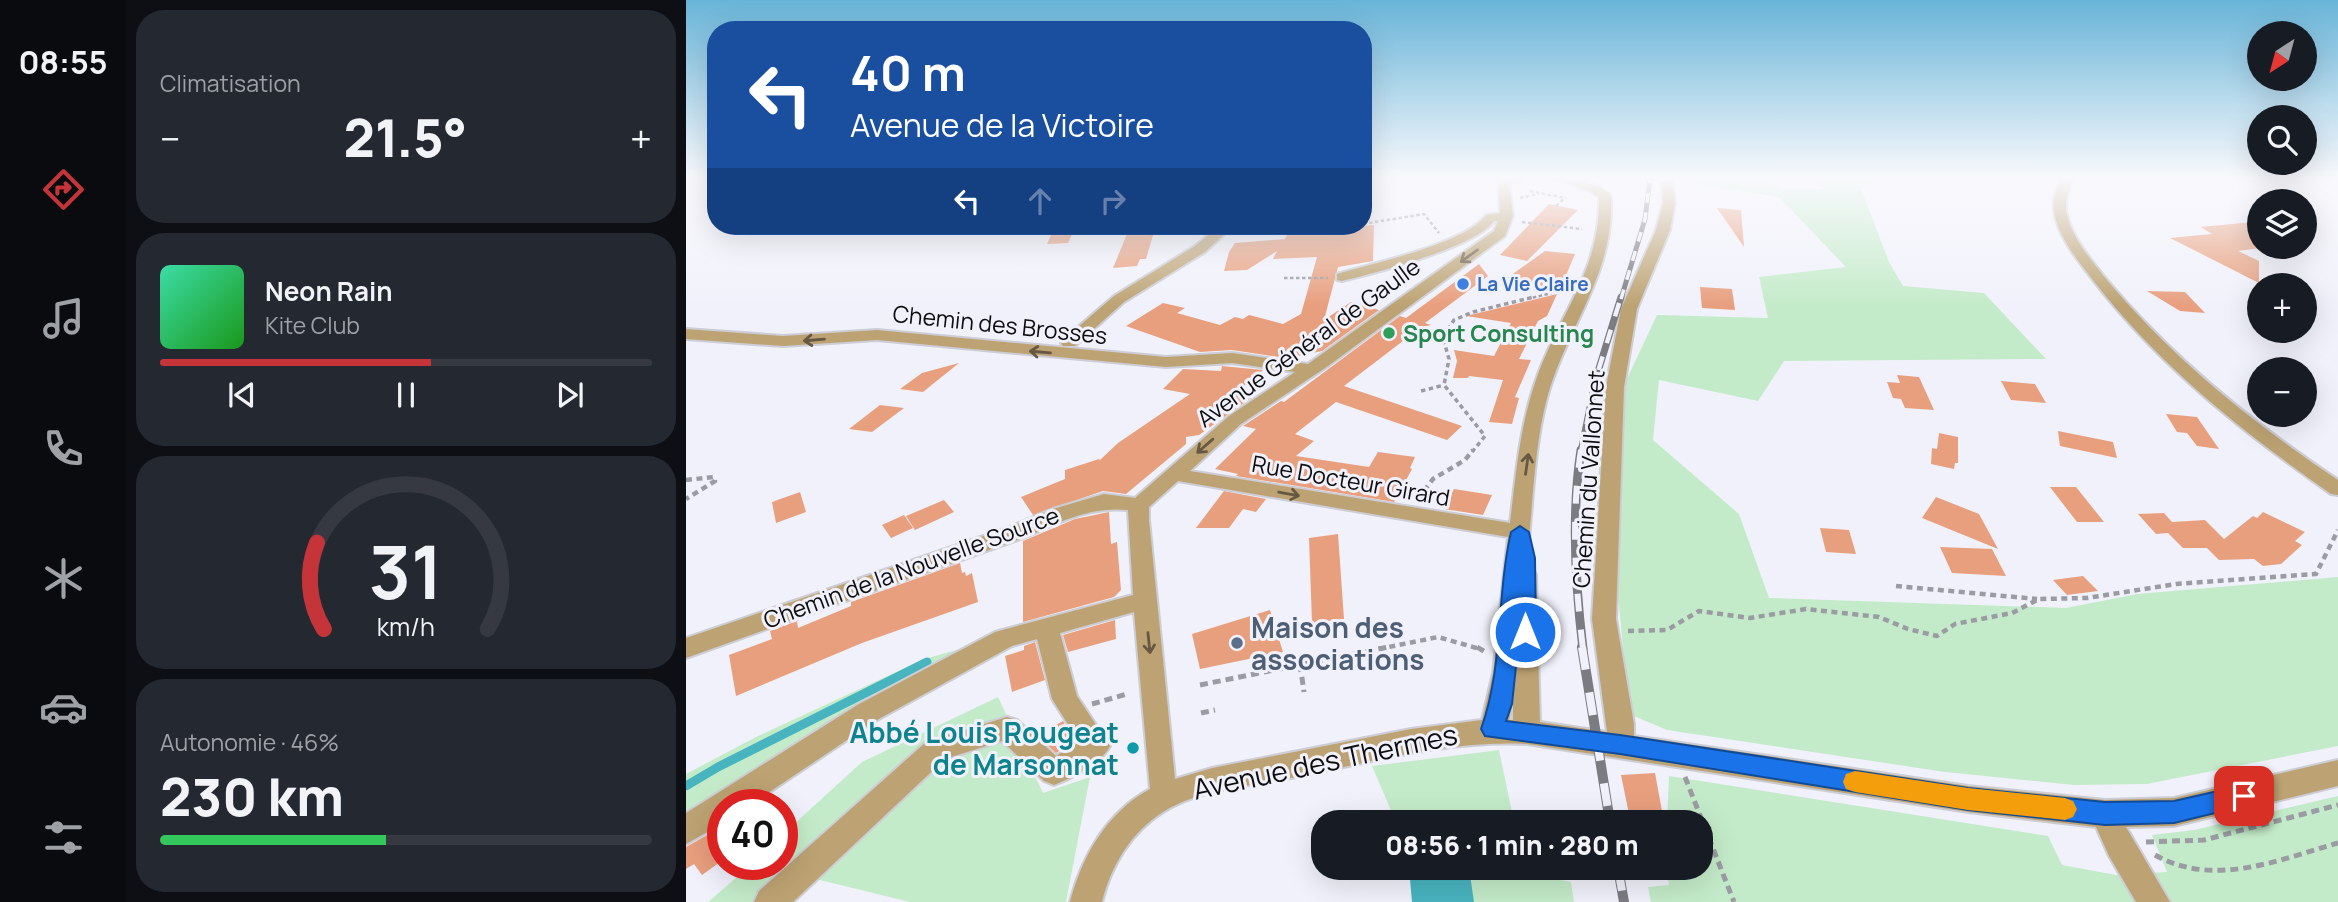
<!DOCTYPE html>
<html lang="fr">
<meta charset="utf-8">
<style>
:root{--surface:#171b24;--page:#242831;--text:#f1f3f6;--muted:#9ea1a6;--line:#363941;--accent:#c43439}
body{margin:0;font-family:Manrope,sans-serif;background:var(--page);color:var(--text);height:100vh;display:flex;flex-direction:column;font-size:26px;white-space:nowrap}
*{box-sizing:border-box;margin:0}
p{font-size:23px;color:var(--muted)}
.icon{flex:none;width:38px;height:38px;fill:none;stroke:currentColor;stroke-width:2;stroke-linecap:round;stroke-linejoin:round}
.map{position:relative;flex:1;overflow:hidden}
.details{display:flex;flex-direction:column;gap:10px;padding:10px;background:#0d0f14;width:560px}
.details>*{flex:none}
.banner{position:absolute;left:21px;top:21px;width:665px;height:214px;border-radius:28px;box-shadow:0 7px 28px #0002;background:#1a4fa0;color:#fff;overflow:hidden}
.needle{width:46px;rotate:216deg}
.fabs{position:absolute;left:1561px;top:21px;display:grid;gap:14px}
.fabs a{display:grid;place-items:center;width:70px;height:70px;border-radius:50%;background:var(--surface);box-shadow:0 7px 28px #0002;font-size:35px}
.speed{position:absolute;left:21px;top:789px;display:flex;gap:14px;font-size:35px;font-weight:700;text-align:center}
.speed>*{display:grid;place-content:center;width:91px;height:91px;border-radius:50%;background:var(--surface);box-shadow:0 7px 28px #0002;line-height:1}
.speed .limit{border:10px solid #d22;background:#fff;color:#111}
.pin{position:absolute;display:grid;place-items:center;width:60px;height:60px;color:#fff;margin:-30px;border-radius:14px;box-shadow:0 4px 10px #0006}
.me{position:absolute;width:77px;margin:-38px;rotate:0deg;stroke-linejoin:round;filter:drop-shadow(0 0 5px #0008)}
.turn{display:flex;align-items:center;gap:24px;height:147px;padding:0 28px;font-size:32px}
.turn .icon{width:91px;height:91px;stroke-width:2.5}
.turn b{display:block;font-size:49px;line-height:60px}
.lanes{display:flex;align-items:center;height:66px;padding:0 28px;background:#0003;justify-content:center;gap:35px;direction:ltr}
.lanes .off{opacity:.35}
.big{font-size:52px;font-weight:800;line-height:1.1}
.details .widget{flex:1;display:flex;flex-direction:column;justify-content:center;gap:10px;min-width:0;padding:0 24px;border-radius:28px;background:var(--page)}
.details .dial{align-items:center;gap:0}
.dial svg{height:182px;overflow:visible;fill:none;stroke:var(--line);stroke-width:7;stroke-linecap:round;text-anchor:middle}
.dial text{fill:var(--text);stroke:none}
.song{display:flex;align-items:center;gap:21px}
.cover{width:84px;height:84px;border-radius:10px;background:linear-gradient(135deg,hsl(160 70% 55%),hsl(120 70% 35%))}
.played{height:7px;border-radius:4px;background:linear-gradient(90deg,var(--accent) 55%,var(--line) 55%)}
.keys{display:flex;justify-content:space-around;direction:ltr}
.heat{display:flex;justify-content:space-between;align-items:center;font-size:38px;direction:ltr}
.charge{height:10px;border-radius:5px;background:linear-gradient(90deg,#34c759 46%,var(--line) 0)}
.trip{position:absolute;left:625px;top:810px;width:402px;height:70px;border-radius:28px;background:var(--surface);box-shadow:0 7px 28px #0002;font-weight:800;line-height:70px;text-align:center}
main{display:flex;flex:1;min-height:0}
.menu{display:flex;flex-direction:column;width:126px;justify-content:space-around;align-items:center;background:#090b0e;color:var(--muted)}
.menu .icon{width:49px;height:49px}
.menu .active{color:var(--accent)}
.menu b{font-size:32px;color:var(--text)}
.map>svg:first-child{display:block}
</style>
<main>
<nav class="menu">
<b>08:55</b>
<svg class="icon active" aria-label="directions" viewBox="0 0 24 24"><path d="M12 3l9 9-9 9-9-9zM9 14v-3h6M13 9l2 2-2 2"/></svg>
<svg class="icon" aria-label="music" viewBox="0 0 24 24"><path d="M9 18V5l10-2v13"/><circle cx="6" cy="18" r="3"/><circle cx="16" cy="16" r="3"/></svg>
<svg class="icon" aria-label="phone" viewBox="0 0 24 24"><path d="M5 4h4l2 5-3 2q2 4 5 5l2-3 5 2v4C11 20 4 13 5 4z"/></svg>
<svg class="icon" aria-label="climate" viewBox="0 0 24 24"><path d="M12 3v18M4 7l16 10M4 17L20 7"/></svg>
<svg class="icon" aria-label="car" viewBox="0 0 24 24"><path d="M5 17H2v-5l4-1 3-4h7l3 4 3 1v5h-3M9 17h6M6 11h13"/><circle cx="7" cy="17" r="2"/><circle cx="17" cy="17" r="2"/></svg>
<svg class="icon" aria-label="filters" viewBox="0 0 24 24"><path d="M4 7h16M4 17h16"/><circle cx="9" cy="7" r="2"/><circle cx="15" cy="17" r="2"/></svg>
</nav>
<section class="details">
<div class="widget"><p>Climatisation</p>
<div class="heat"><a>−</a><b class="big">21.5°</b><a>+</a></div>
</div>
<div class="widget">
<div class="song"><i class="cover"></i><div><b>Neon Rain</b><p>Kite Club</p></div></div>
<div class="played"></div>
<div class="keys"><svg class="icon" aria-label="previous" viewBox="0 0 24 24"><path d="M18 5L8 12l10 7zM5 5v14"/></svg><svg class="icon" aria-label="pause" viewBox="0 0 24 24"><path d="M8 5v14M16 5v14"/></svg><svg class="icon" aria-label="next" viewBox="0 0 24 24"><path d="M6 5l10 7-10 7zM19 5v14"/></svg></div>
</div>
<div class="widget dial"><svg viewBox="0 0 100 80">
<path d="M14 69A42 42 0 1 1 86 69"/>
<path d="M14 69A42 42 0 0 1 11 31" stroke="#c43439"/>
<text x="50" y="56" font-size="32" font-weight="700">31</text>
<text x="50" y="72" font-size="11">km/h</text>
</svg></div>
<div class="widget"><p>Autonomie · 46%</p><b class="big">230 km</b><div class="charge"></div></div>
</section>
<div class="map">
<svg width="1652" height="902" viewBox="0 0 1652 902">
<rect width="100%" height="100%" fill="#f1f1fb"/>
<!-- green -->
<g fill="#c4ebc9">
<path d="M997 179H1078L1100 189H1139L1124 179H1193L1175 189 1203 262 1217 286 1298 293 1360 359 1098 361 1072 401 973 380 967 440 1053 514 1083 598 1380 608 1451 594 1652 577V746L1461 784 1388 785 1259 772 981 730 943 714 931 584 938 385 971 315 1082 318 1073 277 1160 267 1093 197 996 182Z"/>
<path d="M299 642 0 824V774L70 737 238 659Z"/>
<path d="M312 697 357 793 404 777 380 902H224L105 873 72 902H22L65 865 96 864V835L176 762Z"/>
<path d="M813 750 828 822H710L686 766Z"/>
<path d="M983 776 1362 836 1376 865 1430 875 1481 872 1466 835 1508 830 1652 796V902H965L962 887 983 885 980 868H1015V822H981Z"/>
<path d="M728 868H836L838 873 885 882 888 902H742Z"/>
</g>
<g fill="none" stroke-linecap="round" stroke-linejoin="round">
<!-- stream -->
<path stroke="#48b4bf" stroke-width="9" d="M0 786 32 767 241 662"/>
<!-- river -->
<path fill="#48b4bf" fill-rule="evenodd" d="M723 868H783L788 902H726Z"/>
</g>
<!-- building -->
<g fill="#e89f7e">
<path d="M863 204 892 210 841 261 814 255Z"/>
<path d="M1031 208 1055 210 1058 247Z"/>
<path d="M1567 222 1573 225V247H1581L1552 251 1573 261V283L1484 238 1526 234 1515 227Z"/>
<path d="M688 225 687 261 652 267 638 320 665 302 693 310 636 351 612 356 599 353 593 357 546 350 514 352 440 326 477 303 499 308 491 313 534 325 549 317 557 319 563 315 597 324 615 314 631 257 587 259 591 251 561 270 538 271 543 252 549 243 599 239 601 235 659 232V227Z"/>
<path d="M369 226H390L382 243 361 244Z"/>
<path d="M468 232 460 259H454L451 266 427 268 441 234Z"/>
<path d="M859 251 889 254 873 292 821 278Z"/>
<path d="M793 264 802 276 739 323 745 325 734 328 658 386 776 426 761 440 650 402 609 434 628 441 610 456 683 467 692 452 729 457 724 468 726 469 708 502 550 476 552 474 529 469 570 429 557 426 595 401 598 402 714 316 720 318Z"/>
<path d="M1014 287 1046 289 1049 310 1016 308Z"/>
<path d="M1461 291 1499 292 1519 313 1494 311Z"/>
<path d="M871 294 861 316 852 321 833 359 845 360 829 397 833 398 826 424 803 422 817 380 783 376 782 378H767L771 361 768 350 808 356 825 323 780 316Z"/>
<path d="M273 363 237 392 214 389 236 373Z"/>
<path d="M536 366 577 370 548 394 565 398 513 435 500 437V444L440 494 417 491 347 515 335 497 379 479V470L413 459 414 460 432 443 504 394 477 389 497 369 535 371Z"/>
<path d="M1211 375 1233 377 1248 410 1219 408 1215 399 1207 398 1201 382 1214 383Z"/>
<path d="M1315 381 1349 384 1360 403 1325 400Z"/>
<path d="M194 405 218 408 186 432 163 429Z"/>
<path d="M1480 414 1511 417 1533 449 1511 446 1501 433 1491 432Z"/>
<path d="M1372 431 1427 442 1431 458 1374 446Z"/>
<path d="M1253 433 1272 437V463H1269L1268 469 1245 464 1246 448 1251 449Z"/>
<path d="M1364 487H1390L1418 522H1391Z"/>
<path d="M768 489 806 495 797 515 758 509Z"/>
<path d="M538 491 580 499 570 512 557 509 543 528H510Z"/>
<path d="M114 492 120 512 90 523 86 502Z"/>
<path d="M1250 497 1293 514 1312 549 1236 518Z"/>
<path d="M258 500 268 512 229 530 220 516Z"/>
<path d="M423 512 425 544 431 542 435 590 428 597 337 622V541L389 519Z"/>
<path d="M1577 512 1619 532 1609 541 1616 545 1595 564 1577 566 1568 559 1533 560 1521 548H1497L1482 533 1470 534 1452 514 1478 513 1486 522 1519 520 1538 539 1567 516 1571 518Z"/>
<path d="M218 515 227 528 205 538 196 525Z"/>
<path d="M1134 528 1163 530 1170 554 1140 552Z"/>
<path d="M652 534 658 619 626 623 623 538Z"/>
<path d="M1254 547 1306 549 1320 576 1266 573Z"/>
<path d="M274 563 276 573 279 572 280 576 286 573 292 602 176 643 50 696 43 655 86 639 84 631 111 621 112 628 165 606V602Z"/>
<path d="M1397 576 1412 591 1381 595 1367 580Z"/>
<path d="M584 610 597 652 514 669 506 634Z"/>
<path d="M429 620 430 639 382 652 377 635Z"/>
<path d="M349 642 359 680 326 692 319 656 338 650V646Z"/>
<path d="M377 721 389 741 370 753 359 743 367 738 363 729Z"/>
<path d="M969 773 976 811 943 814 935 775Z"/>
<path d="M37 826V860L16 875 8 864 0 869V847Z"/>
</g>
<g fill="none" stroke-linecap="round" stroke-linejoin="round">
<defs>
<g id="minor">
<path d="M812 179H844L823 184 827 216 819 236 642 366 555 424 504 471 824 523C830 473 834 424 851 377 874 313 915 269 913 197L901 190 870 179C890 179 910 181 925 196 929 274 881 326 861 398 847 452 847 511 840 567L847 569 850 575 854 722 921 732 906 619 920 387 935 309 970 230 977 203 976 182 986 180 989 203 984 230 951 309 938 387 930 619 948 724V736L1282 786 1419 800 1488 798 1652 760V786L1488 826 1440 827 1484 902H1450L1423 856 1410 827 1282 812 841 744C761 740 688 762 610 777 568 786 514 788 477 812 445 832 425 866 416 902H384C396 856 421 812 464 789L448 612 374 633 391 696 424 746C416 763 386 778 368 785L358 781 316 741 259 759 107 902H68L73 891 240 742 321 717 331 720 370 756 393 742 366 699 351 639 326 646 191 720 64 805H37V823L0 844V813L173 704 309 632 447 595 442 510C402 506 373 523 337 538L0 658V638L321 528 367 509 418 494 449 498 543 416 609 372 546 363 480 367 191 340 97 346 0 339V329L97 336 191 330 480 357 546 353 622 364 808 231 812 221H808C790 247 689 273 656 281L651 280V274C687 263 779 244 800 215L814 213ZM492 481 822 537 807 673 796 720 725 729 526 768 489 779 463 520V507ZM827 702V720H823Z"/>
<path d="M1374 179H1386C1383 190 1379 200 1380 211 1385 237 1405 260 1421 280 1487 359 1567 423 1652 480V495L1645 494C1558 433 1476 368 1410 284 1394 263 1372 238 1368 211 1366 200 1371 190 1374 179Z"/>
<path d="M533 226H547L519 252 438 302 389 346H377L375 343 377 340 428 296 509 246Z"/>
</g>
</defs>
<!-- minor casing -->
<use href="#minor" stroke="#cdcdd6" stroke-width="4"/>
<!-- path-far3 -->
<g stroke="#9b9ba3" stroke-width="2.5" stroke-dasharray="3.5 2.5" stroke-linecap="butt">
<path d="M844 191 880 198"/>
<path d="M834 198 853 194"/>
<path d="M870 206 879 198"/>
<path d="M836 222 896 229"/>
<path d="M677 224 738 214 753 233"/>
<path d="M555 229 630 226"/>
<path d="M598 278H642"/>
<path d="M841 299 866 293"/>
</g>
<!-- path-far2 -->
<g stroke="#9b9ba3" stroke-width="3.5" stroke-dasharray="4.5 3.5" stroke-linecap="butt">
<path d="M735 391 758 385"/>
<path d="M786 452 799 436 758 385 763 359 757 338 768 320 787 312 848 297"/>
</g>
<!-- path-far1 -->
<g stroke="#9b9ba3" stroke-width="4.5" stroke-dasharray="6 4.5" stroke-linecap="butt">
<path d="M0 480 28 477 29 481 0 499"/>
<path d="M732 499 747 479 779 460 787 450"/>
<path d="M1210 586 1351 599"/>
<path d="M942 631 981 630 1013 611 1064 618 1120 609 1193 617 1222 629 1251 636 1269 624 1326 613 1353 599 1401 598 1490 584 1630 574 1652 530"/>
<path d="M693 649 752 637 794 649"/>
</g>
<!-- path -->
<g stroke="#9b9ba3" stroke-width="5" stroke-dasharray="8 5" stroke-linecap="butt">
<path d="M791 647 799 652"/>
<path d="M614 664 618 692"/>
<path d="M514 685 702 647"/>
<path d="M406 704 441 694"/>
<path d="M515 713 529 710"/>
<path d="M999 777 1048 902"/>
<path d="M1460 842 1518 840 1652 805"/>
<path d="M1469 855C1528 888 1592 860 1652 843"/>
</g>
<!-- minor -->
<use href="#minor" fill="#bda373" fill-rule="evenodd"/>
<defs>
<path id="rail-far3" d="M935 299 959 219 964 179"/>
<path id="rail-far2" d="M895 452 910 378 935 297"/>
<path id="rail-far1" d="M895 450C885 515 889 583 897 649"/>
<g id="rail">
<path d="M896 647 924 822"/>
<path d="M932 868 938 902"/>
</g>
</defs>
<!-- rail-far3 casing -->
<use href="#rail-far3" stroke="#7b7b82" stroke-width="5"/>
<!-- rail-far2 casing -->
<use href="#rail-far2" stroke="#7b7b82" stroke-width="7"/>
<!-- rail-far1 casing -->
<use href="#rail-far1" stroke="#7b7b82" stroke-width="9"/>
<!-- rail casing -->
<use href="#rail" stroke="#7b7b82" stroke-width="10"/>
<!-- rail-far3 -->
<use href="#rail-far3" stroke="#f1f1fb" stroke-width="3.5" stroke-dasharray="10" stroke-linecap="butt"/>
<!-- rail-far2 -->
<use href="#rail-far2" stroke="#f1f1fb" stroke-width="4.5" stroke-dasharray="14" stroke-linecap="butt"/>
<!-- rail-far1 -->
<use href="#rail-far1" stroke="#f1f1fb" stroke-width="6" stroke-dasharray="18" stroke-linecap="butt"/>
<!-- rail -->
<use href="#rail" stroke="#f1f1fb" stroke-width="8" stroke-dasharray="23" stroke-linecap="butt"/>
</g>
<!-- one-way arrows -->
<defs><path id="oneway-shaft" d="M-6 0H5M1.5-3L5.5 0L1.5 3" fill="none" stroke-width="1.6" stroke-linecap="round" stroke-linejoin="round" transform="scale(1.75)"/></defs>
<g stroke="#665842">
<use href="#oneway-shaft" transform="translate(783 256) rotate(144)"/>
<use href="#oneway-shaft" transform="translate(128 340) rotate(175)"/>
<use href="#oneway-shaft" transform="translate(354 352) rotate(-175)"/>
<use href="#oneway-shaft" transform="translate(519 446) rotate(139)"/>
<use href="#oneway-shaft" transform="translate(841 464) rotate(-82)"/>
<use href="#oneway-shaft" transform="translate(603 494) rotate(10)"/>
<use href="#oneway-shaft" transform="translate(463 643) rotate(84)"/>
</g>
<!-- sky -->
<linearGradient id="sky" x2="0" y2="1"><stop stop-color="#68b4d8"/><stop offset="0.58" stop-color="#f9f9fd"/><stop offset="1" stop-color="#f9f9fd" stop-opacity="0"/></linearGradient>
<rect width="1652" height="306" fill="url(#sky)"/>
<!-- route -->
<path fill="#1a73e8" stroke="#114b97" stroke-width="2" d="M834 526 843 532 849 558 850 632 847 637 833 638 826 704 820 721 934 735 1282 788 1419 802 1488 801 1558 785 1567 788 1570 796 1567 803 1558 806 1488 823 1419 825 1282 810 934 754 799 736 795 729C818 665 810 597 825 532Z"/>
<!-- slow -->
<path fill="#f59e0b" d="M1169 771 1282 788 1379 798 1387 801 1391 809 1387 817 1379 820 1282 810 1169 792 1160 789 1157 782 1160 774Z"/>
<!-- markers -->
<circle fill="#3f7fe0" stroke="#f1f1fb" stroke-width="2.5" cx="777" cy="284" r="7"/>
<circle fill="#2e9e5b" stroke="#f1f1fb" stroke-width="2.5" cx="703" cy="333" r="7"/>
<circle fill="#5c6f8a" stroke="#f1f1fb" stroke-width="2.5" cx="551" cy="643" r="7"/>
<circle fill="#0f9aa8" stroke="#f1f1fb" stroke-width="2.5" cx="447" cy="748" r="7"/>
<g text-anchor="middle" dominant-baseline="central" stroke-width="6" stroke-linejoin="round" paint-order="stroke">
<!-- far-shop labels -->
<g font-size="19" font-weight="bold" fill="#366cbe" stroke="#f1f1fb" text-anchor="start">
<text x="791" y="284">La Vie Claire</text>
</g>
<!-- street labels -->
<g font-size="23" fill="#0e0e11" stroke="#f1f1fb">
<text transform="translate(314 324) rotate(6)">Chemin des Brosses</text>
<text transform="translate(622 342) rotate(-36)">Avenue Général de Gaulle</text>
<text transform="translate(902 479) rotate(-86)">Chemin du Vallonnet</text>
<text transform="translate(665 480) rotate(10)">Rue Docteur Girard</text>
<text transform="translate(225 567) rotate(-20)">Chemin de la Nouvelle Source</text>
</g>
<!-- leisure labels -->
<g font-size="23" font-weight="bold" fill="#27864d" stroke="#f1f1fb" text-anchor="start">
<text x="717" y="333">Sport Consulting</text>
</g>
<!-- near-service labels -->
<g font-size="28" font-weight="bold" fill="#4e5e75" stroke="#f1f1fb" text-anchor="start">
<text x="565" y="627">Maison des<tspan x="565" dy="32">associations</tspan></text>
</g>
<!-- near-culture labels -->
<g font-size="28" font-weight="bold" fill="#0d838f" stroke="#f1f1fb" text-anchor="end">
<text x="433" y="732">Abbé Louis Rougeat<tspan x="433" dy="32">de Marsonnat</tspan></text>
</g>
<!-- near-street labels -->
<g font-size="28" fill="#0e0e11" stroke="#f1f1fb">
<text transform="translate(639 761) rotate(-12)">Avenue des Thermes</text>
</g>
</g>
</svg>
<div class="fabs">
<a><svg class="needle" viewBox="-14 -14 28 28"><path d="M0-13l5 13h-10z" fill="#e53935"/><path d="M0 13l5-13h-10z" fill="#9ea1a6"/></svg></a>
<a><svg class="icon" aria-label="search" viewBox="0 0 24 24"><circle cx="10" cy="10" r="6"/><path d="M15 15l6 6"/></svg></a>
<a><svg class="icon" aria-label="layers" viewBox="0 0 24 24"><path d="M12 4l9 5-9 5-9-5zM3 14l9 5 9-5"/></svg></a>
<a>+</a>
<a>−</a>
</div>
<div class="speed"><div class="limit">40</div></div>
<div class="pin" style="left:1558px;top:796px;background:#d93025"><svg class="icon" aria-label="arrive" viewBox="0 0 24 24"><path d="M6 21V4h12l-3 4 3 4H6"/></svg></div>
<svg class="me" style="left:839px;top:632px" viewBox="-20 -20 40 40"><circle r="17" fill="#1a73e8" stroke="#fff" stroke-width="3"/><path d="M0-11L8 9 0 5-8 9z" fill="#fff"/></svg>
<div class="trip">08:56 · 1 min · 280 m</div>
<div class="banner">
<div class="turn"><svg class="icon" aria-label="left" viewBox="0 0 24 24"><path d="M17 20v-9H6M10 6l-5 5 5 5"/></svg><div><b>40 m</b>Avenue de la Victoire</div></div>
<div class="lanes"><svg class="icon" aria-label="left" viewBox="0 0 24 24"><path d="M17 20v-9H6M10 6l-5 5 5 5"/></svg><svg class="icon off" aria-label="ahead" viewBox="0 0 24 24"><path d="M12 20V5M6 11l6-6 6 6"/></svg><svg class="icon off" aria-label="right" viewBox="0 0 24 24"><path d="M7 20v-9h11M14 6l5 5-5 5"/></svg></div>
</div>
</div>
</main>
